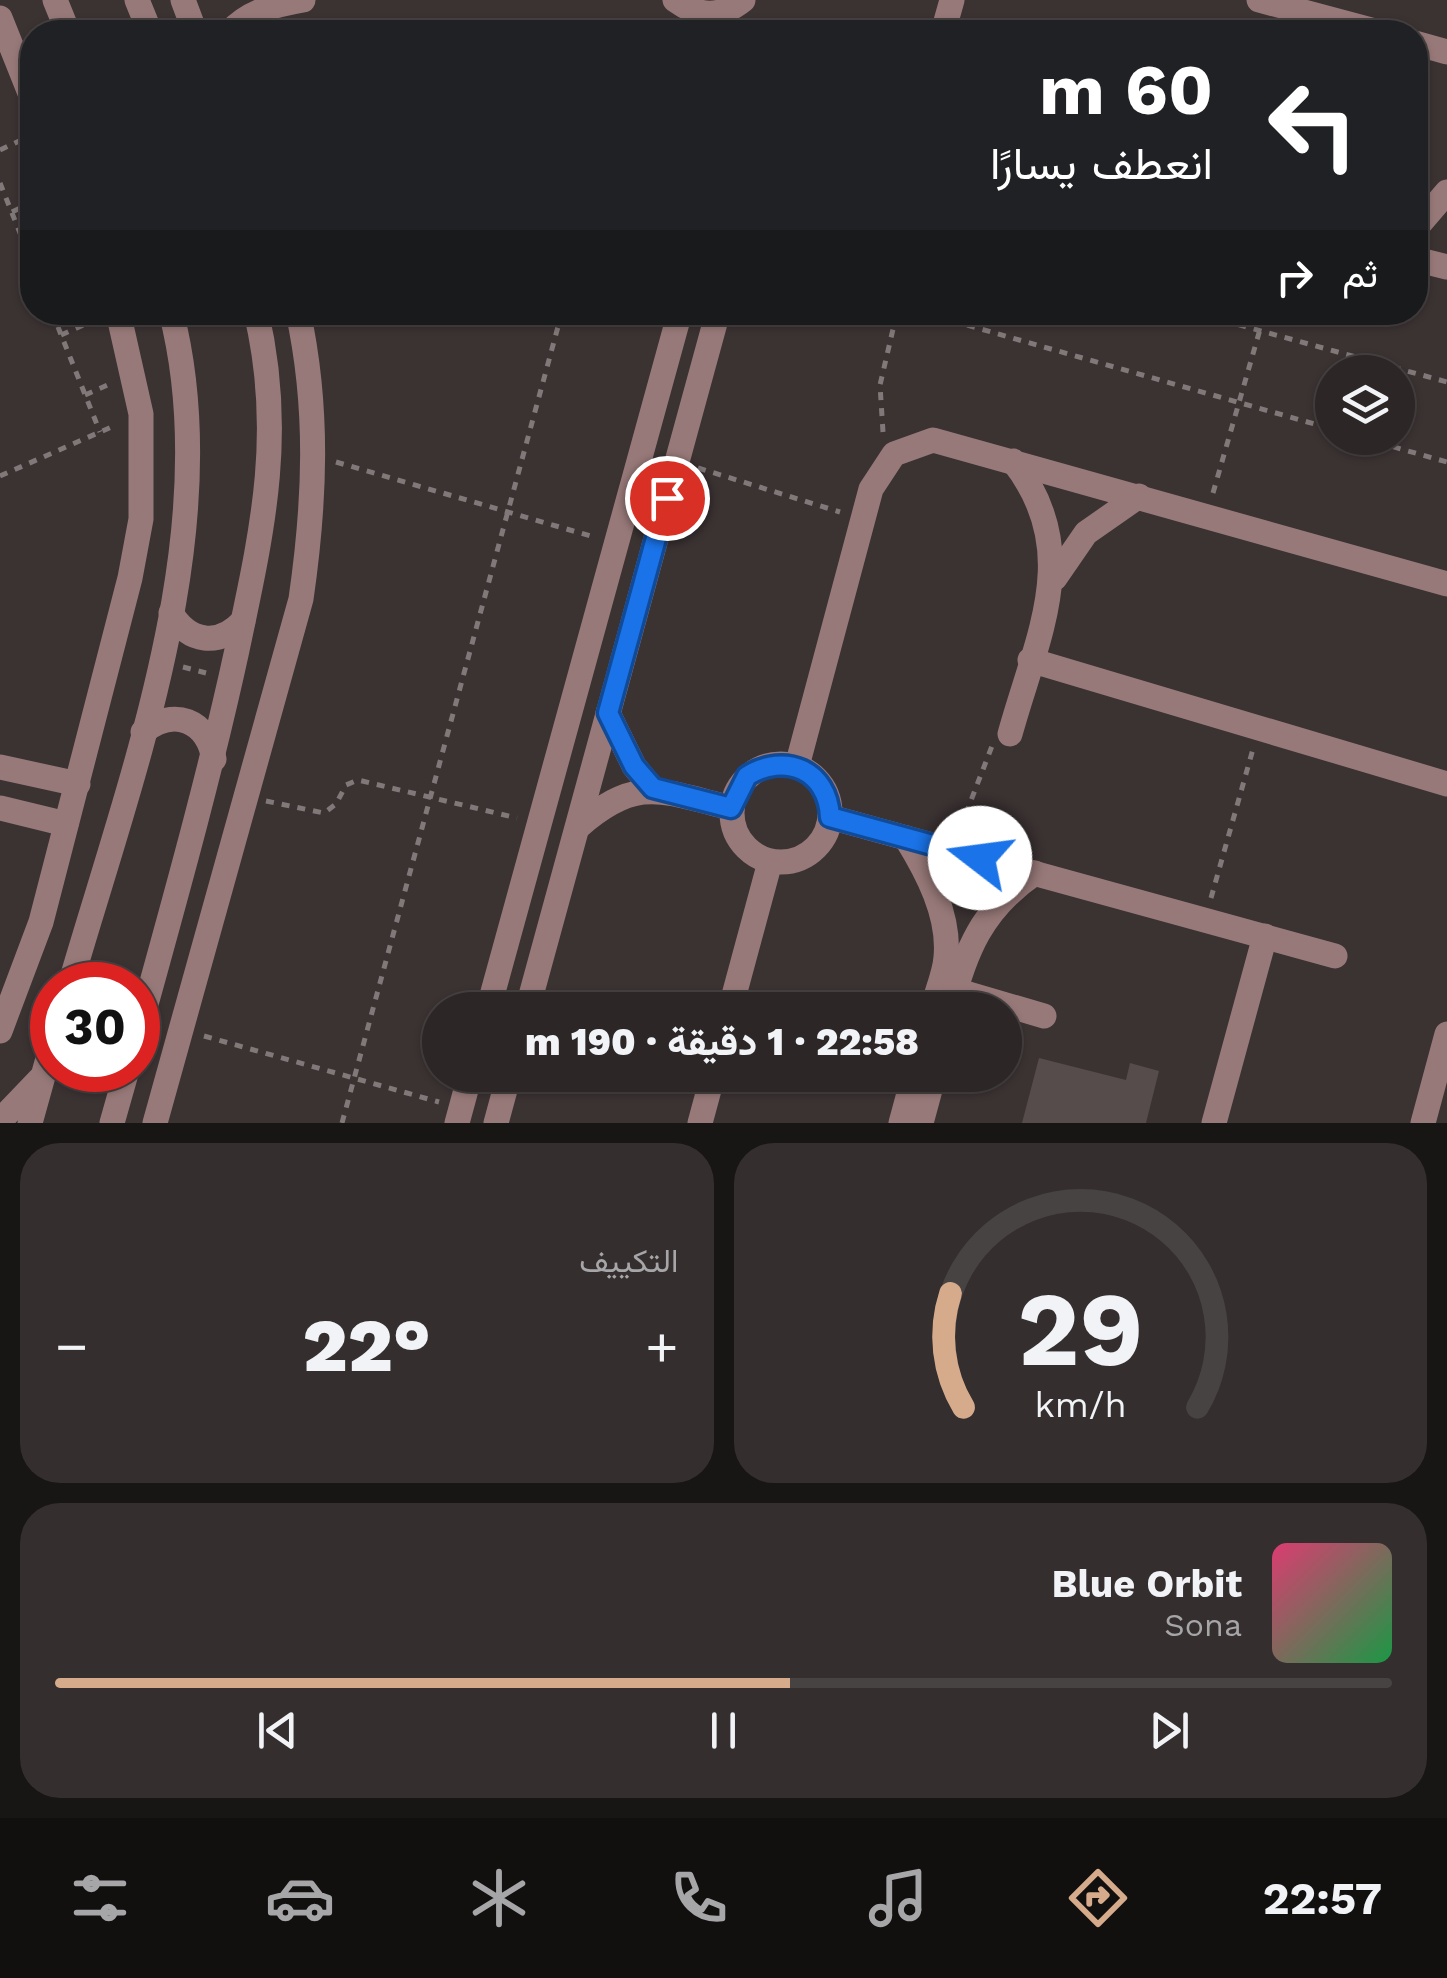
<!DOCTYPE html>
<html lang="ar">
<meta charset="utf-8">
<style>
:root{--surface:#2c2626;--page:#342e2e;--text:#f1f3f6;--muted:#a6a5a7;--line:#484343;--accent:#d6ab8b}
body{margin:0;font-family:"Work Sans",Vazirmatn,sans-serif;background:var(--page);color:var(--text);direction:rtl;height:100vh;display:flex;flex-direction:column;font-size:38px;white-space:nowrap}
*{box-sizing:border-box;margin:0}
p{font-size:32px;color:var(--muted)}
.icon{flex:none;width:55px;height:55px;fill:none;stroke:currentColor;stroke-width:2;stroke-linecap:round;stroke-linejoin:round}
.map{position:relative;height:1123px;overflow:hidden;direction:ltr}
.drawer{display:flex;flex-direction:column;gap:20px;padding:20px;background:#181515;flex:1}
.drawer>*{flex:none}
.guide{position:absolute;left:20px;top:20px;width:1408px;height:305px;border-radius:40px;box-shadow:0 2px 8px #0004,0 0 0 2px var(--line);direction:rtl;background:#202124;color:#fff;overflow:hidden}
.controls{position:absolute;left:1315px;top:355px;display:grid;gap:20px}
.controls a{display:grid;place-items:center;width:100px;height:100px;border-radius:50%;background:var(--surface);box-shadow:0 2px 8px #0004,0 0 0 2px var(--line);font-size:50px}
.speed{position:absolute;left:30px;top:962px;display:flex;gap:20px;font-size:50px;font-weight:700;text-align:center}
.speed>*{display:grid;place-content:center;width:130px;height:130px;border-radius:50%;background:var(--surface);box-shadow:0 2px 8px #0004,0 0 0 2px var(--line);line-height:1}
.speed .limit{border:15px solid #d22;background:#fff;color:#111}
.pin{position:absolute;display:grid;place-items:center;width:85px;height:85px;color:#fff;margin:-42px;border:5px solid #fff;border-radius:50%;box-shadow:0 2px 10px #0007}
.me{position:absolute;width:110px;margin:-55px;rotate:285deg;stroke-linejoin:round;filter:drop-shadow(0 0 8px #0008)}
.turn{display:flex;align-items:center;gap:35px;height:210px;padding:0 50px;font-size:45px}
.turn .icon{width:130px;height:130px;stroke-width:2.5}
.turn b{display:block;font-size:70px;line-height:85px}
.then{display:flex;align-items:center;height:95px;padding:0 50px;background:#0003;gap:20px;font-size:38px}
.big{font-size:75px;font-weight:800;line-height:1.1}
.drawer .widget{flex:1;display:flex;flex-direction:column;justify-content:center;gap:15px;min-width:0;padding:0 35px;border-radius:40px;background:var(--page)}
.drawer .dial{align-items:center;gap:0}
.dial svg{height:260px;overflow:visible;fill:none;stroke:var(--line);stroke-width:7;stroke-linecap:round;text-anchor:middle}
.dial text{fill:var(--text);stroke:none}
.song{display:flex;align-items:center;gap:30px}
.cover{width:120px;height:120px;border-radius:15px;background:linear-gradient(135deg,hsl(340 70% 55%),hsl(140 70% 35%))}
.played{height:10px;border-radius:5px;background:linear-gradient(90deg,var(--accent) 55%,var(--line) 55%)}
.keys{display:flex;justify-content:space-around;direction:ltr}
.heat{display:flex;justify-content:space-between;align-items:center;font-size:55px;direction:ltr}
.drawer .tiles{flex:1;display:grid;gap:20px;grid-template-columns:1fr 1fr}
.widget:last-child{grid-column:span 2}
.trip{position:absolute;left:422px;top:992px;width:600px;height:100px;border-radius:50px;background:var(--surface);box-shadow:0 2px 8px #0004,0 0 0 2px var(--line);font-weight:800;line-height:100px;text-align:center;direction:rtl}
.tab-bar{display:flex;height:160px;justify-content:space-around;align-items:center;background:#120f0f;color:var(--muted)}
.tab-bar .icon{width:70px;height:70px}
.tab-bar .current{color:var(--accent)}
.tab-bar b{font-size:45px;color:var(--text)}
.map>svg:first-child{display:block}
</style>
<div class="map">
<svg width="1447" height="1123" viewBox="0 0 1447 1123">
<rect width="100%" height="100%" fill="#3b3232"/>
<!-- building -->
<path fill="#564c4b" d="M1039 1058 1126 1080 1130 1063 1159 1071 1146 1123H1022Z"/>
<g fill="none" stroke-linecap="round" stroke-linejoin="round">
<!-- path -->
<g stroke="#817979" stroke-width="5" stroke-dasharray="8 8" stroke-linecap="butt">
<path d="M0 150 32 135"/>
<path d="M0 183 32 263"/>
<path d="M12 212 32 202"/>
<path d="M52 312 100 432"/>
<path d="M921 312 1332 429"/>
<path d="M1192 312 1447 382"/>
<path d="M61 335 95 320"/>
<path d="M85 395 110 384"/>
<path d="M883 432 880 385 897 312"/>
<path d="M1362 438 1447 462"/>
<path d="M336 462 594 537"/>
<path d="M698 468 840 512"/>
<path d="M0 476 116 425"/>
<path d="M1213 493 1265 312"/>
<path d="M183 667 206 673"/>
<path d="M266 801 324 813 336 804 346 785 358 780 517 818"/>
<path d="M960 829 992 746"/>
<path d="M1211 898 1253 749"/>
<path d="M204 1036 439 1102"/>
<path d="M342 1123 562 312"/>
</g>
<!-- minor -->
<g stroke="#987979" stroke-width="25">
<path d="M55 0 68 32"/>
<path d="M137 0 150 32"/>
<path d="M183 0 195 32"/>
<path d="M675 0C698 17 721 18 743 0"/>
<path d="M1259 0 1379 32"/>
<path d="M0 18 32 98"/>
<path d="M230 32C249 11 275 5 303 0"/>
<path d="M943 32 952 0"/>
<path d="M1415 43 1447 52"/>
<path d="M1415 229 1447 192"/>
<path d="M1415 259 1447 267"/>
<path d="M1055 578 1086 533 1139 496"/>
<path d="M171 613C189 643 219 647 243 621"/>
<path d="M1030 660 1447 784"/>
<path d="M608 713 634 766 653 789"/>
<path d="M143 732C174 707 207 720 214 759"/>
<path d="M1010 734C1037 636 1084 551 1013 461"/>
<circle cx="781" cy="813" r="49"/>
<path d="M797 766 871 489 894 454 933 440 1447 584"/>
<path d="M0 767 78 784"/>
<path d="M0 808 66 824"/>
<path d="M830 817 1335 956"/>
<path d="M578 827C637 775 662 791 731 808"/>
<path d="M906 838C927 872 950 915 946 957 945 974 936 993 932 1010"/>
<path d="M70 985C130 778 227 529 171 312"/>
<path d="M955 990 1044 1016"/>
<path d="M488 1010 680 312"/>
<path d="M527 1010 718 312"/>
<path d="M730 1010 770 862"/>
<path d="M950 1010C965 951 982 909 1035 873"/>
<path d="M0 1031 41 922 130 578 141 519V414L118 312"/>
<path d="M138 1033C173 906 209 779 237 650 262 532 285 434 256 312"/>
<path d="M0 1121 39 1080"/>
<path d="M30 1123 52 1044"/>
<path d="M112 1123 127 1070"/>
<path d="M155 1123 301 599C315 502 319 409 298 312"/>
<path d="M457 1123 470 1075"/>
<path d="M496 1123 509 1075"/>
<path d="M700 1123 713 1075"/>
<path d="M901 1123 914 1075"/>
<path d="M921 1123 934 1075"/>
<path d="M1214 1123 1265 936"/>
<path d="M1423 1123 1447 1034"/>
</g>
</g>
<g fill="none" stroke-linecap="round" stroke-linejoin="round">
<defs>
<path id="route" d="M667 498 608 713 634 766 653 788 731 808 747 776C785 752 828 770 830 817L980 858"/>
</defs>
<!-- route casing -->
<use href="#route" stroke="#114b97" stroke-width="25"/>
<!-- route -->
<use href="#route" stroke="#1a73e8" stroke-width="18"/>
</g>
</svg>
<div class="controls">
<a><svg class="icon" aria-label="layers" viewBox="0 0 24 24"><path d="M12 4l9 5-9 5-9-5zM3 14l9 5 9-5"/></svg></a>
</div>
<div class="speed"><div class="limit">30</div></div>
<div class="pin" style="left:667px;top:498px;background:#d93025"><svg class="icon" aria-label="arrive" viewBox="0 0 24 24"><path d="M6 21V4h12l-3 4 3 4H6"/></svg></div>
<svg class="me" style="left:980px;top:858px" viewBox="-20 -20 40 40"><circle r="19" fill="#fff"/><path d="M0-13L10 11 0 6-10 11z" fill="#1a73e8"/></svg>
<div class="trip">22:58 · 1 دقيقة · 190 m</div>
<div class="guide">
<div class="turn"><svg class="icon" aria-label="left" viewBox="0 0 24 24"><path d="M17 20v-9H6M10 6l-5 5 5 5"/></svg><div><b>60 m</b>انعطف يسارًا</div></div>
<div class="then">ثم<svg class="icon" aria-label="right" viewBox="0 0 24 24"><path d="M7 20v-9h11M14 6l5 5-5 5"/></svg></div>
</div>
</div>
<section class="drawer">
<div class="tiles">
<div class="widget dial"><svg viewBox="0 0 100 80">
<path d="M14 69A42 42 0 1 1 86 69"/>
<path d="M14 69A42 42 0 0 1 10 34" stroke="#d6ab8b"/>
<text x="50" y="56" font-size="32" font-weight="700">29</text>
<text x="50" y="72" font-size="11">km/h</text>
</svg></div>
<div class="widget"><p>التكييف</p>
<div class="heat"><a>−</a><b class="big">22°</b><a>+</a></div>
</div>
<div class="widget">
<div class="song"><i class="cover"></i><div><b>Blue Orbit</b><p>Sona</p></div></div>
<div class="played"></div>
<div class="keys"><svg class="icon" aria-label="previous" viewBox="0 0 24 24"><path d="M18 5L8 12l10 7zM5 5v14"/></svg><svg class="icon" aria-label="pause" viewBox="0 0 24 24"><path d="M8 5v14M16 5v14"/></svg><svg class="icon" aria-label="next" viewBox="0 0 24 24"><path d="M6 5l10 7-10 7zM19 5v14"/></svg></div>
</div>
</div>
</section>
<nav class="tab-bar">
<b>22:57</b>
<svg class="icon current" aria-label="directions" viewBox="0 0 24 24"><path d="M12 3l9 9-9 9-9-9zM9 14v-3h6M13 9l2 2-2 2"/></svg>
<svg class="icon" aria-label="music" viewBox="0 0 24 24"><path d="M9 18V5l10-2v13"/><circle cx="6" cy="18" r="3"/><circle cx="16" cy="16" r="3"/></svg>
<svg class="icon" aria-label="phone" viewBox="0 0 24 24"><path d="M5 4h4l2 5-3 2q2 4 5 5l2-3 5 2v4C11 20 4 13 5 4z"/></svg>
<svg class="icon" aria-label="climate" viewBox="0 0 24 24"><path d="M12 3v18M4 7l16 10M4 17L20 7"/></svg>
<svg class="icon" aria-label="car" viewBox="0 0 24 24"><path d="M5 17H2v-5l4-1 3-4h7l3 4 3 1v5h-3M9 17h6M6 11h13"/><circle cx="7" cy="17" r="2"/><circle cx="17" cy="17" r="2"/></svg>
<svg class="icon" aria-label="filters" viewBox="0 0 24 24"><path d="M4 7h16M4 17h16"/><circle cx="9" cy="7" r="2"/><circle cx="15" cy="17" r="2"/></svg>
</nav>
